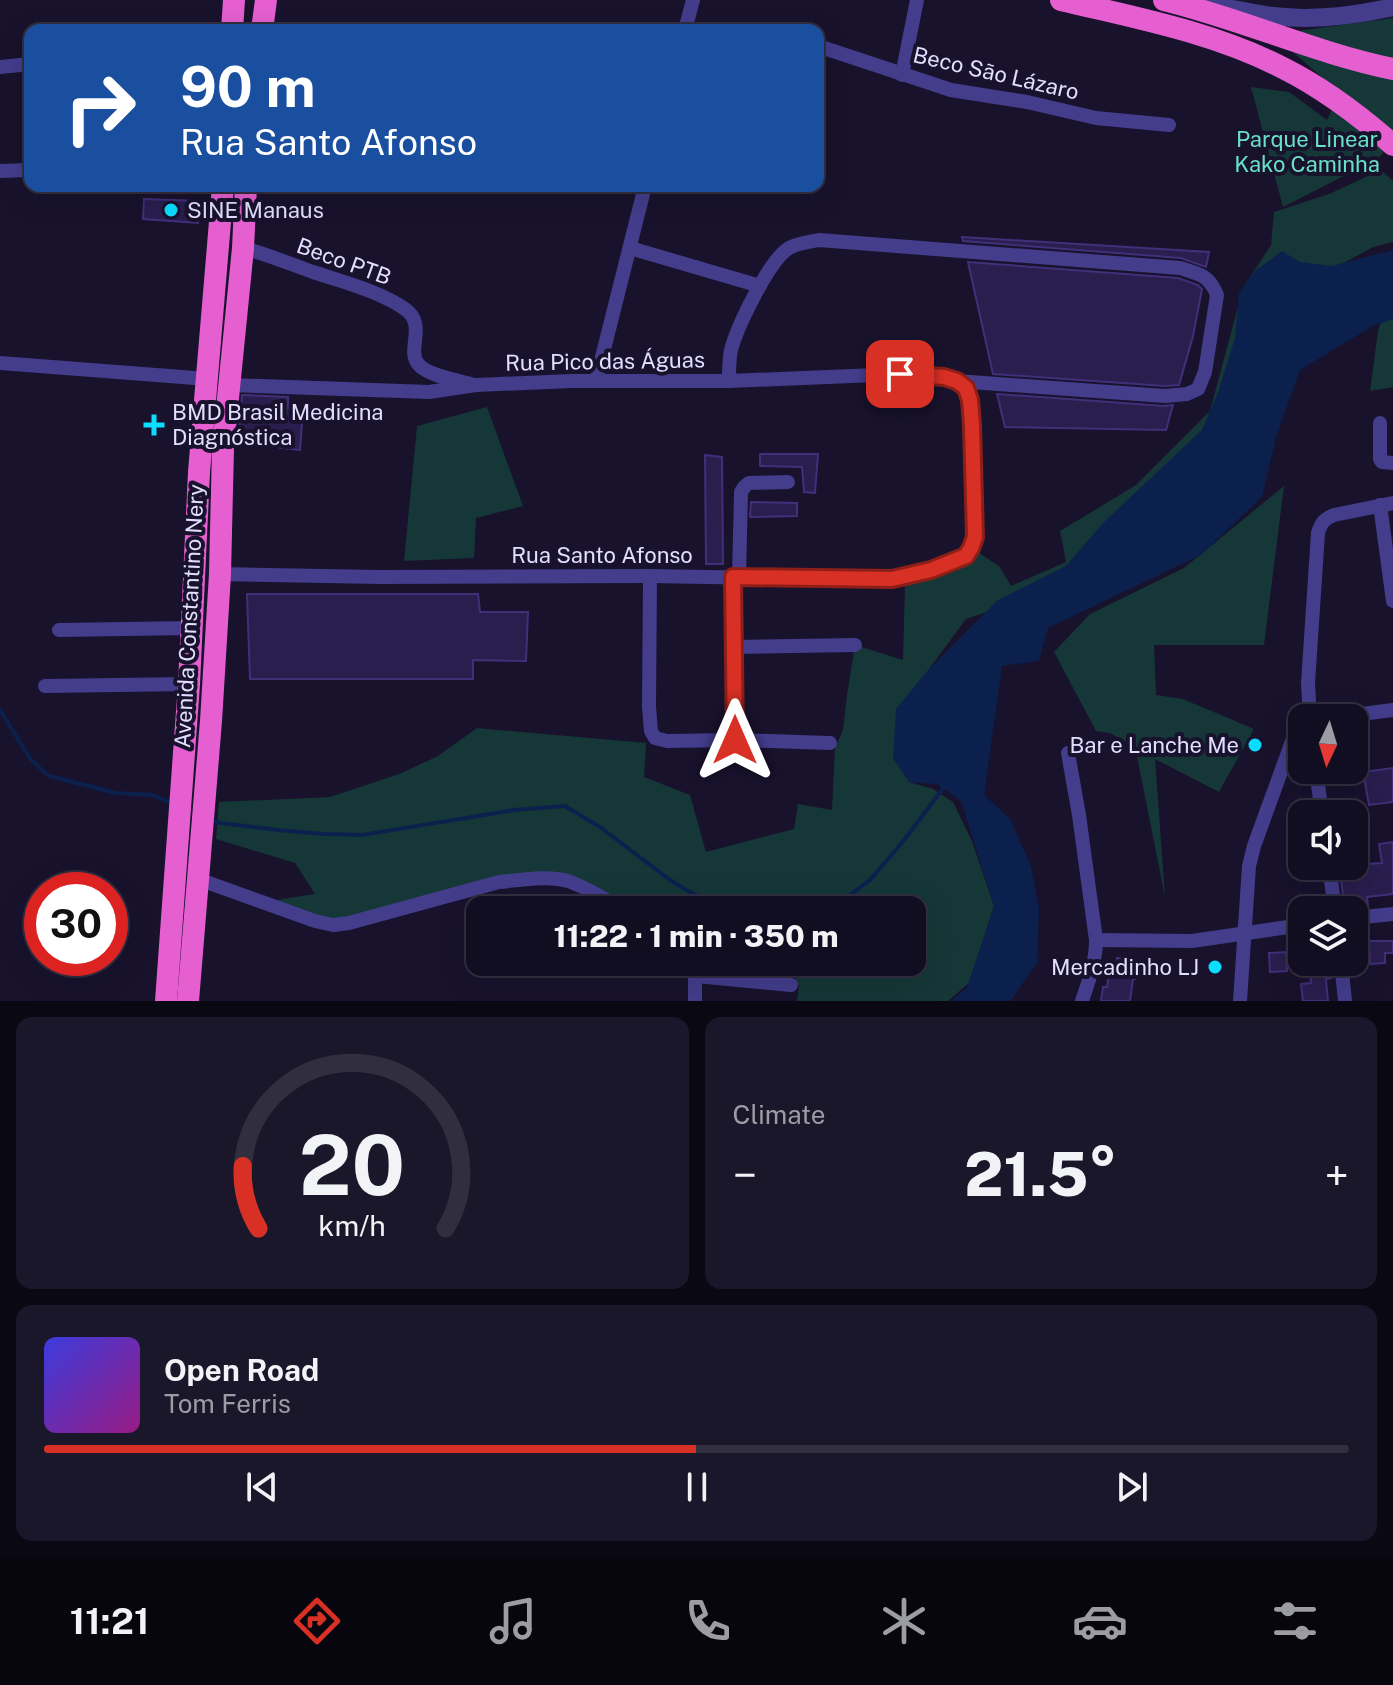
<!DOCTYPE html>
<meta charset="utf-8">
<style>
:root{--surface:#120e22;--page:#1b172a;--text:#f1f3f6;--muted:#9c9ca5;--line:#312e40;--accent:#d93025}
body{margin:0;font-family:"Public Sans",sans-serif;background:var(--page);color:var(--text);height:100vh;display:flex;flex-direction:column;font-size:30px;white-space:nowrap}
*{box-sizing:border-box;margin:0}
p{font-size:26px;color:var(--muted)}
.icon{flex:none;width:44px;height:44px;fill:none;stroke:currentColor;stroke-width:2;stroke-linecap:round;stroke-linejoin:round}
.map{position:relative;height:1001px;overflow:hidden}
.details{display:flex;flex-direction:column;gap:16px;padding:16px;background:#0a0813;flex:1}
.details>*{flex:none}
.top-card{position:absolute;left:24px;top:24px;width:800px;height:168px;border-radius:16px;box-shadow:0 8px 32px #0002,0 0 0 2px var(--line);background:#1a4fa0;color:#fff;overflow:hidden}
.needle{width:52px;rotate:184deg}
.buttons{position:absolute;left:1288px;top:704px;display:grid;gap:16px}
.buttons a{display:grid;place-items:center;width:80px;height:80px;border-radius:16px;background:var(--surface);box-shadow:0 8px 32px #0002,0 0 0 2px var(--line);font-size:40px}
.speed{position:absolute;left:24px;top:872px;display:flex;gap:16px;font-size:40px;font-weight:700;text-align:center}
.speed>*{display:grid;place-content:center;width:104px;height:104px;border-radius:50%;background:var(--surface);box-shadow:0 8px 32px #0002,0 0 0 2px var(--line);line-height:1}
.speed .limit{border:12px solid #d22;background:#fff;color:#111}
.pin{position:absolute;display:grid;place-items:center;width:68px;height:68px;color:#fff;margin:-34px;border-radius:16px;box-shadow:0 4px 12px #0006}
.me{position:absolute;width:88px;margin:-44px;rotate:0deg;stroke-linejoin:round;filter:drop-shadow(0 0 6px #0008)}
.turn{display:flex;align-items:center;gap:28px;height:168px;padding:0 24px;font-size:36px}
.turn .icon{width:104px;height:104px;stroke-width:2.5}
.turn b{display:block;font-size:56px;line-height:68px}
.big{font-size:60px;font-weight:800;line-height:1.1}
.details .widget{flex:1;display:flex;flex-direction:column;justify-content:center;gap:12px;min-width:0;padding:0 28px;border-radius:16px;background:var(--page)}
.details .dial{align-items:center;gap:0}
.dial svg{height:208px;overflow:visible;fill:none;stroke:var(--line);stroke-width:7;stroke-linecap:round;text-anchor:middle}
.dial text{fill:var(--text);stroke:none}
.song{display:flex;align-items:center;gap:24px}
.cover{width:96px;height:96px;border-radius:12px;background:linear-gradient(135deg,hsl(240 70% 55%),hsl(310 70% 35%))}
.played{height:8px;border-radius:4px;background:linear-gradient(90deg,var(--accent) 50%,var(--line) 50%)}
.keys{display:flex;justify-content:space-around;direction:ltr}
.heat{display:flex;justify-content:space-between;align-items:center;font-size:44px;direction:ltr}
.details .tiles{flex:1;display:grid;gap:16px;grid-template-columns:1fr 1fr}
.widget:last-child{grid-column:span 2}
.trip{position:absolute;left:466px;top:896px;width:460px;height:80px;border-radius:16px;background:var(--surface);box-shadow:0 8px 32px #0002,0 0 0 2px var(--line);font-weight:800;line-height:80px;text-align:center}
.tab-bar{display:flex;height:128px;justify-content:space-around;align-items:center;background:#07060e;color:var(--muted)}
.tab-bar .icon{width:56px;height:56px}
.tab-bar .current{color:var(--accent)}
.tab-bar b{font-size:36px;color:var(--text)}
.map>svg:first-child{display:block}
</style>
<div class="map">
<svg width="1393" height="1001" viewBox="0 0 1393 1001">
<rect width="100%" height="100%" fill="#18122d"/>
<!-- green -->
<g fill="#153737">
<path d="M1393 18V139L1379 158 1283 207 1251 87 1289 92 1327 120 1340 93 1287 47 1298 31Z"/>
<path d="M1381 170 1393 181V242L1373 247 1289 293 1253 428 1067 586 966 619 929 669 909 782 933 789 953 802 972 841 994 906 969 983 948 1001H797L799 986 795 978 772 973 773 962H912V910H622L552 879 499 882 333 925 264 902 315 894 295 863 216 839 219 802 330 797 399 774 438 756 477 728 646 743 644 777 690 795 706 852 794 829 798 804 832 810 835 748 843 730 847 695 855 645 903 660 905 584 976 551 999 566 1011 586 1066 562 1060 531 1136 485 1210 411 1243 288 1271 245 1274 212 1329 194Z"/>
<path d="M1393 295V387L1370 391 1378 331 1389 296Z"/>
<path d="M487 407 523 506 476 518 474 558 404 561 417 426Z"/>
<path d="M1284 486 1264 645H1154L1156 695 1183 699 1254 729 1219 792 1155 759 1165 897 1135 747 1110 733 1096 731 1054 652 1090 614 1184 568Z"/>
</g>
<!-- water -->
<path fill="#0b204d" d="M1393 250V319L1371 327 1300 370 1276 437 1262 497 1201 555 1048 628 1039 661 1002 666 984 795 1011 820 1031 867 1039 909 1037 963 1010 1001H951L967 988 994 906 961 801 937 784 909 782 893 758 896 709 929 669 998 600 1066 566 1103 523 1202 430 1219 390 1235 338 1239 293 1255 271 1282 251 1300 262 1332 266Z"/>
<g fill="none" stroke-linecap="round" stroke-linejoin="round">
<!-- stream -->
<g stroke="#0b204d" stroke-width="4">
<path d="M0 710 31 760 49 776 116 793 152 795 172 803"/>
<path d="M209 819 220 823 278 830 324 834 362 835 514 810 565 806 600 827 670 880 688 891 714 903 772 910"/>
<path d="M830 910 870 880 905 839 944 787"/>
</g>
</g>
<!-- building -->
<g fill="#291e4e" stroke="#412f7a" stroke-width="2">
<path d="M144 199 199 201 198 223 143 219Z"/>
<path d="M962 237 1209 252 1206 267 1181 258 963 241Z"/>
<path d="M968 262 1178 278 1198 285 1202 289 1193 336 1179 385 1165 386 993 374Z"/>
<path d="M997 394 1164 406 1173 405 1166 430 1005 427Z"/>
<path d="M242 395 288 397V408L303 410 300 450 238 443Z"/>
<path d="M760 454H818L815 493 804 492 802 467 760 466Z"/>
<path d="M705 455 722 457 723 564H706Z"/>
<path d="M751 502 797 503V516L750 517Z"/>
<path d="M247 594H478L480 612H528L526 661 473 660V679H250Z"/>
<path d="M1393 768V802L1369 805 1363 772Z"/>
<path d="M1393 842V894L1367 897 1368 906 1345 910 1339 866 1382 863 1379 844Z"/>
<path d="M1369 941H1393V953H1385V963L1370 964Z"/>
<path d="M1286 952 1287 971 1270 972 1269 953Z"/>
<path d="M1117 958 1135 960V979H1133L1130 1001H1101L1103 987H1107L1110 965 1116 966Z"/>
<path d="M1309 962H1330L1331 978 1326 979 1328 1001H1303L1301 984 1311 983Z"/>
</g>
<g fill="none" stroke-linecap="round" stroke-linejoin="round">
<!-- minor -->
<g stroke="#433d8c" stroke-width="14">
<path d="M685 30 693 0"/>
<path d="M818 46 951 90 1027 102 1096 118 1169 125"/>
<path d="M0 67 30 64"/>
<path d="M902 75 917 0"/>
<path d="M0 171 30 170"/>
<path d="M243 248C267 254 290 264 313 272 341 281 381 292 405 309 428 325 405 351 419 365 429 376 457 380 471 384"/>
<path d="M630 248 760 286"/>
<path d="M0 363 208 379"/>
<path d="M596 381 645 186"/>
<path d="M729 381C729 371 729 360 731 350 737 327 769 260 789 248 798 243 809 242 819 240L1180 268C1200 274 1209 275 1217 295L1205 372 1198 389 1187 394 1165 396 957 381"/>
<path d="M1380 423V459L1382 462 1393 463"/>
<path d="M1380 505 1393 601"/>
<path d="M220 574 380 577 650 576 886 580 931 570 953 562 966 556 971 548 975 537 970 400 966 388 957 381 944 377 900 374 729 381H571L476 385 429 392 229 385"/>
<path d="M650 576 649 707 651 731 655 738 667 741 735 740 830 743"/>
<path d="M733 577 735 740"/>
<path d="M739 577 741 492 745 486 749 483 788 482"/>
<path d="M59 630 191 628"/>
<path d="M734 647 855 645"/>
<path d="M45 686 189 684"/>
<path d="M1310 718 1308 683 1318 533C1321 523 1324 519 1334 515L1393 503"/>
<path d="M1331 718 1393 710"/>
<path d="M1068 753 1079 815 1096 940C1096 962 1089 980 1082 1001"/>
<path d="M1316 770 1322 814"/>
<path d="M1329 866 1335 910"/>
<path d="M198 879 315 921 333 925 349 923 499 882C521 880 547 875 568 881 588 888 606 900 624 910"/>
<path d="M1354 918 1393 914"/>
<path d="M1096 940 1192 941 1302 925"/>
<path d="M693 962 695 968V1001"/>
<path d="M1341 962 1345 1001"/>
<path d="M696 976 791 985"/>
<path d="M1240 1001 1249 866 1254 846 1294 736 1302 726"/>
</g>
<!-- tertiary -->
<path stroke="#433d8c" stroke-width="18" d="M1210 6C1231 8 1252 13 1273 16 1313 21 1353 16 1393 7"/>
<!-- trunk -->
<g stroke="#e55fd0" stroke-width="22">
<path d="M1061 0C1136 18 1213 32 1283 68 1323 88 1359 115 1393 145"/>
<path d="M1164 0C1242 19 1315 53 1393 69"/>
<path d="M232 30 234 0"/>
<path d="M262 30 266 0"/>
<path d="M166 1001 189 684 199 472 223 186"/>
<path d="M188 1001 211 721 220 574 223 448 243 248 246 186"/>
</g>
</g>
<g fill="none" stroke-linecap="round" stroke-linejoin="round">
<defs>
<path id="route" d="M735 740 733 577 892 579 931 570 966 556 971 548 975 537 972 425 970 400 966 388 957 381 944 377 900 374"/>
</defs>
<!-- route casing -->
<use href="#route" stroke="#8d1f18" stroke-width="20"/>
<!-- route -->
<use href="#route" stroke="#d93025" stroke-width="14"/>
</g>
<!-- markers -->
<g fill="#0addff" stroke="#18122d" stroke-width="3">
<circle cx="171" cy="210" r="8"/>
<path d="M150 413h8v8h8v8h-8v8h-8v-8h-8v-8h8z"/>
<circle cx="1255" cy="745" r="8"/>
<circle cx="1215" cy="967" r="8"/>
</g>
<g text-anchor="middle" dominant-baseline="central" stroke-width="8" stroke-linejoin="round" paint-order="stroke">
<!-- street labels -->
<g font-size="22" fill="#e3deff" stroke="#18122d">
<text transform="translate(996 73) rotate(13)">Beco São Lázaro</text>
<text transform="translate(344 261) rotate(20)">Beco PTB</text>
<text transform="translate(605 361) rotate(-1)">Rua Pico das Águas</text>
<text x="602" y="555">Rua Santo Afonso</text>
<text transform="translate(189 616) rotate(-87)">Avenida Constantino Nery</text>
</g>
<!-- park labels -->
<g font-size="22" fill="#67e2c8" stroke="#18122d">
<text x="1307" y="139">Parque Linear<tspan x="1307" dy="25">Kako Caminha</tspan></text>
</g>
<!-- poi labels -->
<g font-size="22" fill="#e3deff" stroke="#18122d" text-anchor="start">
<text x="187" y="210">SINE Manaus</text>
<text x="172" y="412">BMD Brasil Medicina<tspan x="172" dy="25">Diagnóstica</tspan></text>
<text x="1239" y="745" text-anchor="end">Bar e Lanche Me</text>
<text x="1199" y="967" text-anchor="end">Mercadinho LJ</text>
</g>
</g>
</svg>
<div class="buttons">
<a><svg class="needle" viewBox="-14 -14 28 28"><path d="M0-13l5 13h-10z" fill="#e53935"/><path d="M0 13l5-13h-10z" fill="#9c9ca5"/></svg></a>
<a><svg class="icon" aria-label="sound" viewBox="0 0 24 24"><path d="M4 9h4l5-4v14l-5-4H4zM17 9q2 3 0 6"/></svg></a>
<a><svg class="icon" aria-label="layers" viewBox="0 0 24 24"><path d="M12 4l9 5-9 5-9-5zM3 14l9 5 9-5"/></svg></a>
</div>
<div class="speed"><div class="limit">30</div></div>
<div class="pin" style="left:900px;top:374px;background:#d93025"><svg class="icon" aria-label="arrive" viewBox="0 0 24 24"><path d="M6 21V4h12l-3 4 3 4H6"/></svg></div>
<svg class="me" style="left:735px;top:740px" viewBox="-20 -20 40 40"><path d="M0-17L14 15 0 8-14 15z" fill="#d93025" stroke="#fff" stroke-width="4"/></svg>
<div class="trip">11:22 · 1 min · 350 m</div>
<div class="top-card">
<div class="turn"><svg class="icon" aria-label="right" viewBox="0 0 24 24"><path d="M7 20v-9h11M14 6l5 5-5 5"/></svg><div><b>90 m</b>Rua Santo Afonso</div></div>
</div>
</div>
<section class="details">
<div class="tiles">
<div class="widget dial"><svg viewBox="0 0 100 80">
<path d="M14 69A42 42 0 1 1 86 69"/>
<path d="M14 69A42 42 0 0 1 8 45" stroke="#d93025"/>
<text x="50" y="56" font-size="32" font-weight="700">20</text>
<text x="50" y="72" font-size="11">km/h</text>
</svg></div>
<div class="widget"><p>Climate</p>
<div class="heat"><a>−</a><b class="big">21.5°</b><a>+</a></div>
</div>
<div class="widget">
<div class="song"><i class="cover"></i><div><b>Open Road</b><p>Tom Ferris</p></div></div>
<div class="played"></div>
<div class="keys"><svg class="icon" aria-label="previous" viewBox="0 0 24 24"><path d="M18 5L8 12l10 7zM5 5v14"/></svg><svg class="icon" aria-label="pause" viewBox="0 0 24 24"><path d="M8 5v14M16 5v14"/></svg><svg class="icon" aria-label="next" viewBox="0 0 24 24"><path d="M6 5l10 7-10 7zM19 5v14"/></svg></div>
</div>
</div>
</section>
<nav class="tab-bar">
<b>11:21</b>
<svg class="icon current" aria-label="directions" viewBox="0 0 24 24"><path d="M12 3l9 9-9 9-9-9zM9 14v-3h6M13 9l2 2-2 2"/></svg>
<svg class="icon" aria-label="music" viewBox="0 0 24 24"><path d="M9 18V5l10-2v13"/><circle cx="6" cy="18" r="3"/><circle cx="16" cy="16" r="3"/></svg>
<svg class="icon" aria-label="phone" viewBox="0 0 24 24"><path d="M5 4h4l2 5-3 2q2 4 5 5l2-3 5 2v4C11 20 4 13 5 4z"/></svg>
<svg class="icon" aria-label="climate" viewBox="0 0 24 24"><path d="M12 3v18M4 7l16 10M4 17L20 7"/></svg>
<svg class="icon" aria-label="car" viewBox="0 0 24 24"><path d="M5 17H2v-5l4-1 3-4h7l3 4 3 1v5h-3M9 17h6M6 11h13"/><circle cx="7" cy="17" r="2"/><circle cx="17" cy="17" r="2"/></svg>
<svg class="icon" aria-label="filters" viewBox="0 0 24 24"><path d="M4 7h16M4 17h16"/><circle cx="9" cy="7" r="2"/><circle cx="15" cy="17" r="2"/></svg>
</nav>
